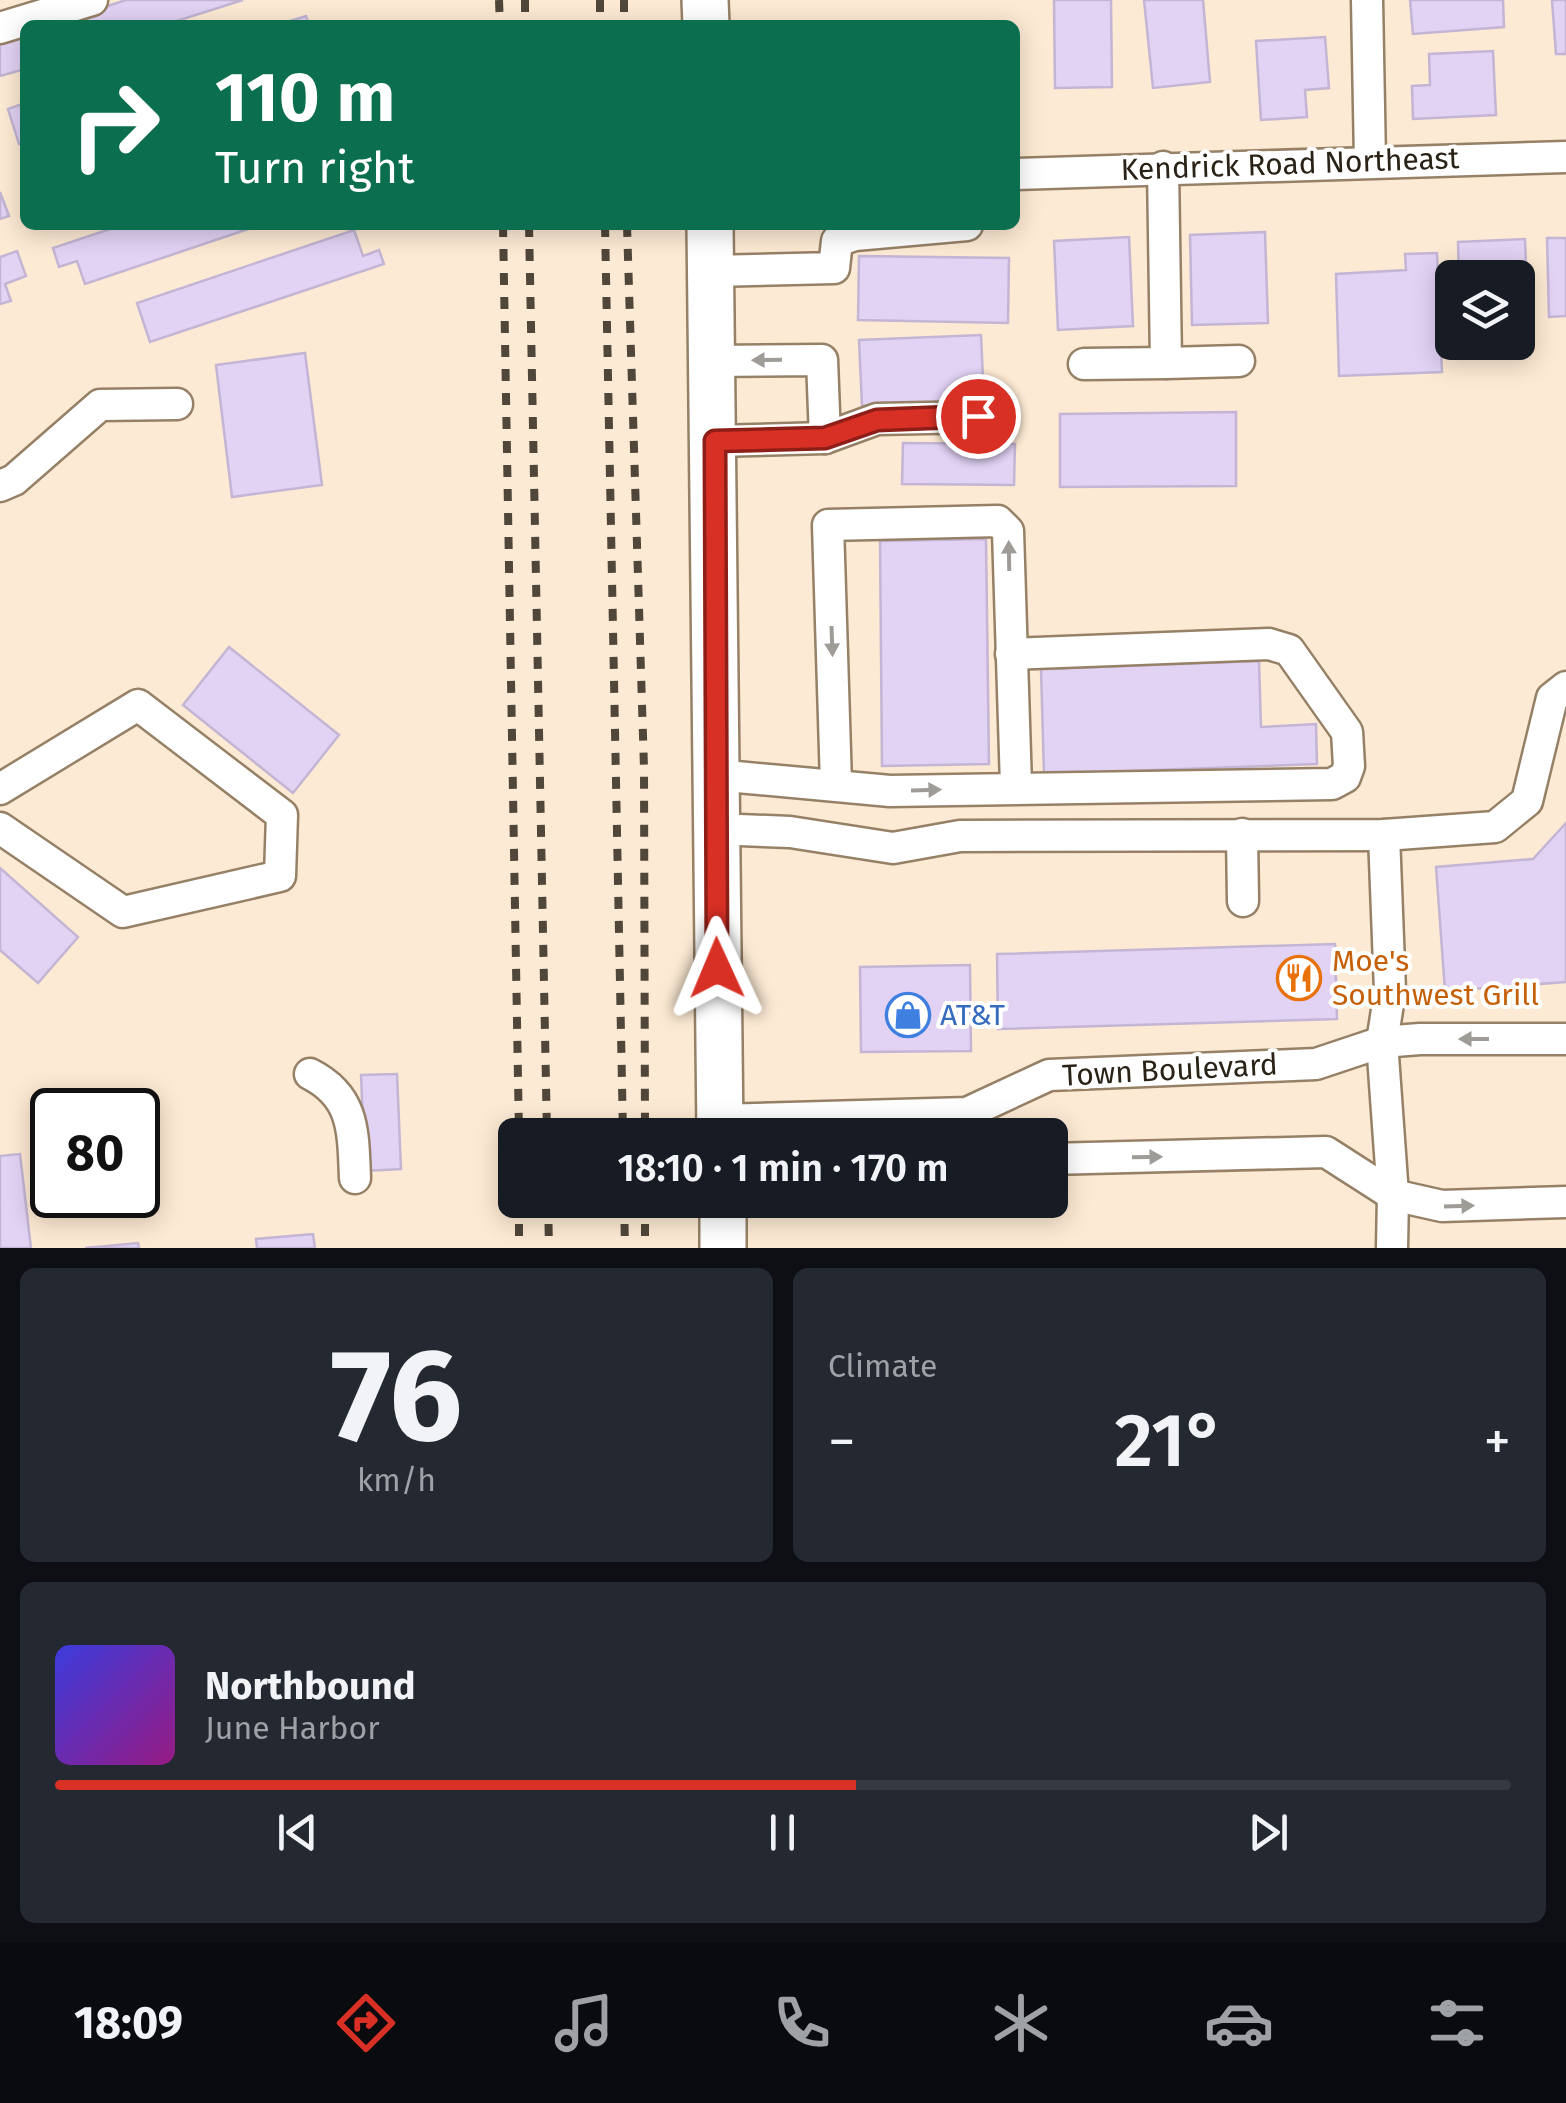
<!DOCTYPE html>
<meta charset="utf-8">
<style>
:root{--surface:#171b24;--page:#242831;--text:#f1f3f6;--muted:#9ea1a6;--line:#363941;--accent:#d93025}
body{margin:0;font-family:"Fira Sans",sans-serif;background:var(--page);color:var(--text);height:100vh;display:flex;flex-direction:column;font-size:38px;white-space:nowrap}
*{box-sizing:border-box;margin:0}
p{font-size:32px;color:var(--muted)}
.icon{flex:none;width:55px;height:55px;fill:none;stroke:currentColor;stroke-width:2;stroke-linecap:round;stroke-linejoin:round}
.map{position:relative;height:1248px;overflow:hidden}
.drawer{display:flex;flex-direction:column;gap:20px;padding:20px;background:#0d0f14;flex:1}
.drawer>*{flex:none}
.hud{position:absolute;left:20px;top:20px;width:1000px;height:210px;border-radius:15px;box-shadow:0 5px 25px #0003;background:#0b6e4f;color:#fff;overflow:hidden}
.buttons{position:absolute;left:1435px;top:260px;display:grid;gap:20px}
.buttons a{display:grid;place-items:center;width:100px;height:100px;border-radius:15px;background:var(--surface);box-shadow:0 5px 25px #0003;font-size:50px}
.speed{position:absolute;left:30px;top:1088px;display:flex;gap:20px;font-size:50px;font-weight:700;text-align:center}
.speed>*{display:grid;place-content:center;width:130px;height:130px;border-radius:50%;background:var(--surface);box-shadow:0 5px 25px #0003;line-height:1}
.speed .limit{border:5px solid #111;border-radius:15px;background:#fff;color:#111}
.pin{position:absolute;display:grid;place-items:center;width:85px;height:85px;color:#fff;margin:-42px;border:5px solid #fff;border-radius:50%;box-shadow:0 2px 10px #0007}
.me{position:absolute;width:110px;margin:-55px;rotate:359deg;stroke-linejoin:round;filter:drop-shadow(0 0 8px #0008)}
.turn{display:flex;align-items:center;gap:35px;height:210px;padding:0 30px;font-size:45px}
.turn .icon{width:130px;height:130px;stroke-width:2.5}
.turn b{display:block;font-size:70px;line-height:85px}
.big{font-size:75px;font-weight:600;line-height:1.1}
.drawer .tile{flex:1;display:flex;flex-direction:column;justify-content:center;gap:15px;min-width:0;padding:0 35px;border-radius:15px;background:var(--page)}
.drawer .dial{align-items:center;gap:0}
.dial b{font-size:130px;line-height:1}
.song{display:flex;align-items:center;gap:30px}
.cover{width:120px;height:120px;border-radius:15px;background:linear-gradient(135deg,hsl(240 70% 55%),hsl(310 70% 35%))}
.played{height:10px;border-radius:5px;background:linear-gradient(90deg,var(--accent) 55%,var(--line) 55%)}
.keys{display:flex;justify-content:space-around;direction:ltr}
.heat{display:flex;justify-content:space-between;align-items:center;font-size:55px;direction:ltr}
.drawer .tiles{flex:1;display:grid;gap:20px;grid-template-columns:1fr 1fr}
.tile:last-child{grid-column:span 2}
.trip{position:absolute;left:498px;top:1118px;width:570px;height:100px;border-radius:15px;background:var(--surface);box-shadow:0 5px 25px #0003;font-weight:600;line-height:100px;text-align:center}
.menu{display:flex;height:160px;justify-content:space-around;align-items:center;background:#090b0e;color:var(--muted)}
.menu .icon{width:70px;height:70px}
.menu .active{color:var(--accent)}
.menu b{font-size:45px;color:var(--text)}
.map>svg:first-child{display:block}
</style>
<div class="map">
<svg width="1566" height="1248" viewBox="0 0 1566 1248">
<rect width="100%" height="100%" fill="#fdead4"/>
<!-- building -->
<g fill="#e2d2f4" stroke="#c3b5d3" stroke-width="2.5">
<path d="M126 0H243L164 25H49Z"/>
<path d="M1054 0H1111L1112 87 1055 88Z"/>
<path d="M1144 0H1203L1210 82 1153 88Z"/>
<path d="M1410 0H1503L1504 27 1413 34Z"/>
<path d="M1552 0H1566V54H1556Z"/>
<path d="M306 16 309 25H277Z"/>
<path d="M25 33V69L0 76V41Z"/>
<path d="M1325 37 1329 88 1305 90 1307 117 1261 120 1256 41Z"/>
<path d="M1493 51 1496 115 1413 119 1412 86 1430 85 1429 54Z"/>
<path d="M25 103V143L19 144 8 109Z"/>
<path d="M0 192 9 216 0 219Z"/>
<path d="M122 225H260L85 284 77 261 59 267 53 248Z"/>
<path d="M354 230 363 256 379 250 384 264 150 342 137 303Z"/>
<path d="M1265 232 1268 323 1192 325 1190 235Z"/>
<path d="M1129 237 1133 326 1058 330 1054 241Z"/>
<path d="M1547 238H1566V316L1549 317Z"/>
<path d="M1525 239 1528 318H1518V278H1459L1458 242Z"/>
<path d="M17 251 26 276 5 284 11 301 0 304V257Z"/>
<path d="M1437 253 1442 372 1339 376 1336 274 1406 270 1405 254Z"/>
<path d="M859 256 1009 258 1008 323 858 320Z"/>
<path d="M981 335 984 401 862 406 859 340Z"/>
<path d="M305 353 322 485 232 497 216 365Z"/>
<path d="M1236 412V486L1060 487V414Z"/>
<path d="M903 443 1015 444 1014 485 902 484Z"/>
<path d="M986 539 989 764 882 766 880 541Z"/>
<path d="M229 647 339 735 293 793 183 705Z"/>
<path d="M1259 661 1261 727 1316 724 1317 764 1044 774 1041 669Z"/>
<path d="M1566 823V982L1445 991 1436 867 1533 859Z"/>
<path d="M0 868 78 937 38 983 0 950Z"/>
<path d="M1335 944 1337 1019 998 1029 997 954Z"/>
<path d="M970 965 971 1051 861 1052 860 967Z"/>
<path d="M397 1074 401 1169 365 1171 361 1075Z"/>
<path d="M20 1154 31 1248H0V1156Z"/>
<path d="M313 1234 315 1248H257L256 1239Z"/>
<path d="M138 1243 139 1248H85Z"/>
</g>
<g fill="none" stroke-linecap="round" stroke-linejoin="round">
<defs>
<g id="minor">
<path d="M1367 0 1370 161"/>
<path d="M0 28 92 0"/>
<path d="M1015 174 1566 157"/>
<path d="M711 271 834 268 837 241 855 235 967 225"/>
<path d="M711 361 822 360 825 438"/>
<path d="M1166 363 1239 361"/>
<path d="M1084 364 1166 363 1163 167"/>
<path d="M715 441 825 438 877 419 978 417"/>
<path d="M0 486 14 480 100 405 177 404"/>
<path d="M715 775 890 791 1332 784 1345 777 1349 766 1347 732 1289 650 1269 644 1011 654"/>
<path d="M836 784 828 525 998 521 1008 531 1016 786"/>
<path d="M0 789 138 705 282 815 280 876 123 912 0 828"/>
<path d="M715 829 790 832 893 848 960 836 1384 835 1495 827 1527 801 1552 698 1566 687"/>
<path d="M1242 834 1243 901"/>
<path d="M1384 835 1390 991 1382 1042 1393 1195 1392 1248"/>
<path d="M310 1074C355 1097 353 1132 355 1178"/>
<path d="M719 1120 967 1113 1049 1075 1316 1064 1382 1042 1420 1039H1566"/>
<path d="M1050 1159 1326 1152 1393 1195 1442 1206 1566 1202"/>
</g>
<g id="highway">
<path d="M705 0 706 25"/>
<path d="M710 225 720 1135"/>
<path d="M723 1200V1248"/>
</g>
</defs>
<!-- minor casing -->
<use href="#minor" stroke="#968167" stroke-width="35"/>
<!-- highway casing -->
<use href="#highway" stroke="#968167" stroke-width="50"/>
<!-- minor -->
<use href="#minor" stroke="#fff" stroke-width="30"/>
<!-- highway -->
<use href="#highway" stroke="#fff" stroke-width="45"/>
<!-- rail -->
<g stroke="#504639" stroke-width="8" stroke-dasharray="12 12" stroke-linecap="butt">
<path d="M499 0 500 25"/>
<path d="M525 0V25"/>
<path d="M600 0V25"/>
<path d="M624 0V25"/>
<path d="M503 225 519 1135"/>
<path d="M529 225 547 1135"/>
<path d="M605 225 623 1135"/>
<path d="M627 225 644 768 645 1135"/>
<path d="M519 1200V1248"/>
<path d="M548 1200 549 1248"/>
<path d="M624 1200 625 1248"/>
<path d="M645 1200V1248"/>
</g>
</g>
<!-- one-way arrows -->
<defs><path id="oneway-solid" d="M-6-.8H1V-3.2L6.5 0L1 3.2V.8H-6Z" transform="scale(2.5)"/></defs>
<g fill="#9f9c97">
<use href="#oneway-solid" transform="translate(767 360) rotate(179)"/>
<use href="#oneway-solid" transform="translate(1009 556) rotate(-91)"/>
<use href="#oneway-solid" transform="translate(832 641) rotate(88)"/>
<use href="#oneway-solid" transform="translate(926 790) rotate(-2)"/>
<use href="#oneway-solid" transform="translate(1474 1039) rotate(-180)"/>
<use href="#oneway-solid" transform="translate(1147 1157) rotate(-1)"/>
<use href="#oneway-solid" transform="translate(1459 1206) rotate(-2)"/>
</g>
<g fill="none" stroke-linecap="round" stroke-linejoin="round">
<defs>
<path id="route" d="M717 968 715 441 825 438 877 420 978 416"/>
</defs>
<!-- route casing -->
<use href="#route" stroke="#8d1f18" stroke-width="25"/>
<!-- route -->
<use href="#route" stroke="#d93025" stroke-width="18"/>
</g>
<!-- icons -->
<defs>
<symbol id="restaurant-ring" viewBox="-11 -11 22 22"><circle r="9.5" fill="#fff" stroke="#e8710a" stroke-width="1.5"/><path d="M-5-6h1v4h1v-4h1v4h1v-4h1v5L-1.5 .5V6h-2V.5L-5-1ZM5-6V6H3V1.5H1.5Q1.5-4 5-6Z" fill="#e8710a"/></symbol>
<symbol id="shop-ring" viewBox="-11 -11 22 22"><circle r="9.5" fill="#fff" stroke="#3f7fe0" stroke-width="1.5"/><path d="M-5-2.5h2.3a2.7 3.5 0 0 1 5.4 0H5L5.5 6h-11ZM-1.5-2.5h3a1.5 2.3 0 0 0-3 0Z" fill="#3f7fe0"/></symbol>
</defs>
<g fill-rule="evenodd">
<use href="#restaurant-ring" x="1274" y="953" width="50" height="50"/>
<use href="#shop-ring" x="883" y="990" width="50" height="50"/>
</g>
<g text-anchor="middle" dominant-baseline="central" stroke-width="8" stroke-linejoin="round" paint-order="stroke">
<!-- street labels -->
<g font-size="30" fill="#2a2217" stroke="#fff">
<text transform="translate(1290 164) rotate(-2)">Kendrick Road Northeast</text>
<text transform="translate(1170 1070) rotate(-3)">Town Boulevard</text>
</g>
<!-- food labels -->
<g font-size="30" fill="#c56008" stroke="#fff" text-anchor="start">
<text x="1332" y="961">Moe's<tspan x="1332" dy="34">Southwest Grill</tspan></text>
</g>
<!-- shop labels -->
<g font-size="30" fill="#366cbe" stroke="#fff" text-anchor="start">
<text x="940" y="1015">AT&amp;T</text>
</g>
</g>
</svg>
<div class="buttons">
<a><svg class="icon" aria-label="layers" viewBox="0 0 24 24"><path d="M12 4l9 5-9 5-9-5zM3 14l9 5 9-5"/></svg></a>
</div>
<div class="speed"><div class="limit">80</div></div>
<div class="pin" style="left:978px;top:416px;background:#d93025"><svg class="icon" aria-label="arrive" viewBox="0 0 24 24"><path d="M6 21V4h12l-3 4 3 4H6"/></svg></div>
<svg class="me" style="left:717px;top:968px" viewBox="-20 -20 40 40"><path d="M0-17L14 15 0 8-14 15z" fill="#d93025" stroke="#fff" stroke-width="4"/></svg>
<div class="trip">18:10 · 1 min · 170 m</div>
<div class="hud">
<div class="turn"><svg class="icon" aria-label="right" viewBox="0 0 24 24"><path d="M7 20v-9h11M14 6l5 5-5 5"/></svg><div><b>110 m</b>Turn right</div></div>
</div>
</div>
<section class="drawer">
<div class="tiles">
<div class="tile dial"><b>76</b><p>km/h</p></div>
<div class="tile"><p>Climate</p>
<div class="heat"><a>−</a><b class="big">21°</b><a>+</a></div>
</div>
<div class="tile">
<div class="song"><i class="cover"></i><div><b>Northbound</b><p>June Harbor</p></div></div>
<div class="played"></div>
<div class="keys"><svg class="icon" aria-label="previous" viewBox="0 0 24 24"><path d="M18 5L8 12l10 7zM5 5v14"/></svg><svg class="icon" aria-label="pause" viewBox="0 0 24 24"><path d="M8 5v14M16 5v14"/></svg><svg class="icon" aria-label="next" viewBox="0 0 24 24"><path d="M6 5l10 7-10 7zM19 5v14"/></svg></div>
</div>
</div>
</section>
<nav class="menu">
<b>18:09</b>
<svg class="icon active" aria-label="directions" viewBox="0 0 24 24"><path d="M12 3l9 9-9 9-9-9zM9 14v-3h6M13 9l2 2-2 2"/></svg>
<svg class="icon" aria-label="music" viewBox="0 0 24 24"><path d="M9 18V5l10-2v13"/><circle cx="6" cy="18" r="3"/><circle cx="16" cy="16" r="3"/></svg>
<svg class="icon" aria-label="phone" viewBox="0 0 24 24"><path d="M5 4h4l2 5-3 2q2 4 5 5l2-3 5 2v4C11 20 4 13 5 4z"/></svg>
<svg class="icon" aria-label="climate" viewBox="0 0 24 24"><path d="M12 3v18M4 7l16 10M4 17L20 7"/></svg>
<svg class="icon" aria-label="car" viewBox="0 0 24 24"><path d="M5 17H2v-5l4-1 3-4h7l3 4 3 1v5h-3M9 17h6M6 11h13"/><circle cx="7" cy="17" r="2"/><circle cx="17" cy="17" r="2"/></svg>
<svg class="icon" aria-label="filters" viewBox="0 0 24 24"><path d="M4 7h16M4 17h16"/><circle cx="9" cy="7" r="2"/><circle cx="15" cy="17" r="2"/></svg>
</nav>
